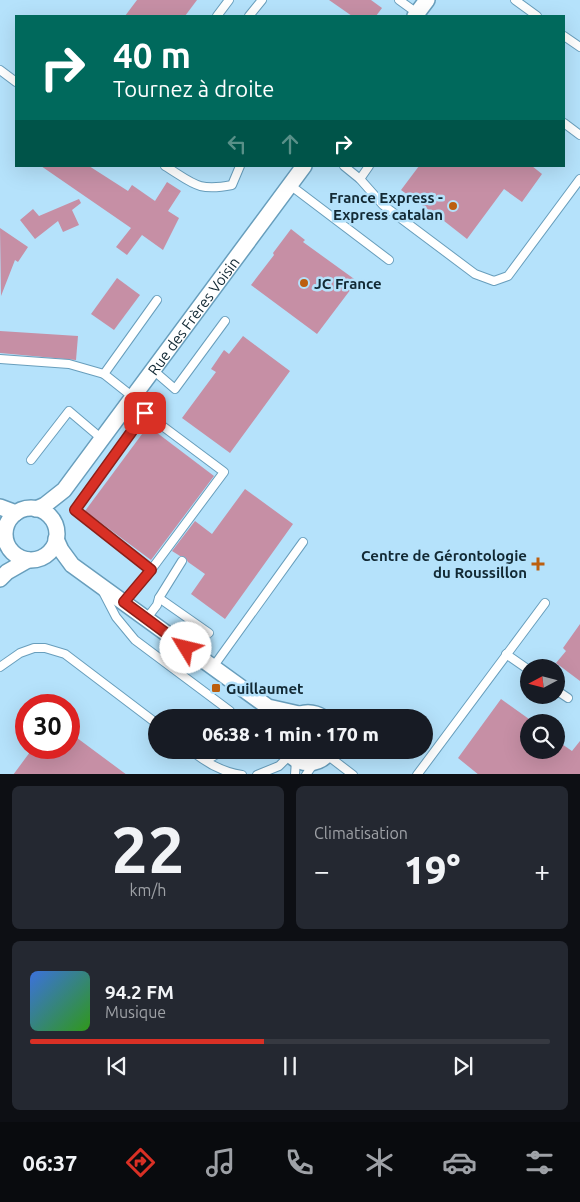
<!DOCTYPE html>
<html lang="fr">
<meta charset="utf-8">
<style>
:root{--surface:#171b24;--page:#242831;--text:#f1f3f6;--muted:#9ea1a6;--line:#363941;--accent:#d93025}
body{margin:0;font-family:Ubuntu,sans-serif;background:var(--page);color:var(--text);height:100vh;display:flex;flex-direction:column;font-size:19px;white-space:nowrap}
*{box-sizing:border-box;margin:0}
p{font-size:16px;color:var(--muted)}
.icon{flex:none;width:28px;height:28px;fill:none;stroke:currentColor;stroke-width:2;stroke-linecap:round;stroke-linejoin:round}
.map{position:relative;height:774px;overflow:hidden}
.panel{display:flex;flex-direction:column;gap:12px;padding:12px;background:#0d0f14;flex:1}
.panel>*{flex:none}
.hud{position:absolute;left:15px;top:15px;width:550px;height:152px;border-radius:0px;box-shadow:0 5px 20px #0002;background:#00695c;color:#fff;overflow:hidden}
.needle{width:32px;rotate:263deg}
.controls{position:absolute;left:520px;top:659px;display:grid;gap:10px}
.controls a{display:grid;place-items:center;width:45px;height:45px;border-radius:50%;background:var(--surface);box-shadow:0 5px 20px #0002;font-size:25px}
.speed{position:absolute;left:15px;top:694px;display:flex;gap:10px;font-size:25px;font-weight:700;text-align:center}
.speed>*{display:grid;place-content:center;width:65px;height:65px;border-radius:50%;background:var(--surface);box-shadow:0 5px 20px #0002;line-height:1}
.speed .limit{border:8px solid #d22;background:#fff;color:#111}
.pin{position:absolute;display:grid;place-items:center;width:42px;height:42px;color:#fff;margin:-21px;border-radius:10px;box-shadow:0 2px 8px #0006}
.me{position:absolute;width:55px;margin:-28px;rotate:306deg;stroke-linejoin:round;filter:drop-shadow(0 0 4px #0008)}
.turn{display:flex;align-items:center;gap:18px;height:105px;padding:0 15px;font-size:22px}
.turn .icon{width:65px;height:65px;stroke-width:2.5}
.turn b{display:block;font-size:35px;line-height:42px}
.lanes{display:flex;align-items:center;height:48px;padding:0 15px;background:#0003;justify-content:center;gap:25px;direction:ltr}
.lanes .off{opacity:.35}
.big{font-size:38px;font-weight:800;line-height:1.1}
.panel .widget{flex:1;display:flex;flex-direction:column;justify-content:center;gap:8px;min-width:0;padding:0 18px;border-radius:8px;background:var(--page)}
.panel .dial{align-items:center;gap:0}
.dial b{font-size:65px;line-height:1}
.song{display:flex;align-items:center;gap:15px}
.cover{width:60px;height:60px;border-radius:8px;background:linear-gradient(135deg,hsl(220 70% 55%),hsl(110 70% 35%))}
.played{height:5px;border-radius:2px;background:linear-gradient(90deg,var(--accent) 45%,var(--line) 45%)}
.keys{display:flex;justify-content:space-around;direction:ltr}
.heat{display:flex;justify-content:space-between;align-items:center;font-size:28px;direction:ltr}
.panel .tiles{flex:1;display:grid;gap:12px;grid-template-columns:1fr 1fr}
.widget:last-child{grid-column:span 2}
.trip{position:absolute;left:148px;top:709px;width:285px;height:50px;border-radius:25px;background:var(--surface);box-shadow:0 5px 20px #0002;font-weight:800;line-height:50px;text-align:center}
.tab-bar{display:flex;height:80px;justify-content:space-around;align-items:center;background:#090b0e;color:var(--muted)}
.tab-bar .icon{width:35px;height:35px}
.tab-bar .on{color:var(--accent)}
.tab-bar b{font-size:22px;color:var(--text)}
.map>svg:first-child{display:block}
</style>
<div class="map">
<svg width="580" height="775" viewBox="0 0 580 775">
<rect width="100%" height="100%" fill="#b5e2fb"/>
<!-- building -->
<g fill="#c68fa5">
<path d="M137 0H197L185 16H125Z"/>
<path d="M329 0H371L382 8 376 16H352Z"/>
<path d="M41 166H89L128 191 132 185 155 201 167 182 181 191 168 211 179 218 163 250 142 235 127 255 116 247 131 228Z"/>
<path d="M419 166H532L542 174 522 202 504 189 467 239 439 217 436 221 426 214 429 210 401 190Z"/>
<path d="M79 199 81 203 72 210 79 225 63 232 58 221 35 239 20 220 33 209 39 216Z"/>
<path d="M0 228 28 247 18 262 15 260 1 296Z"/>
<path d="M291 229 305 240 303 242 357 281 317 334 251 285 274 255 273 253Z"/>
<path d="M117 278 140 295 114 330 91 314Z"/>
<path d="M0 331 78 336 76 360 0 353Z"/>
<path d="M243 336 290 371 230 453 182 418 216 372 211 369 224 350 229 354Z"/>
<path d="M148 426 214 476 151 560 85 511Z"/>
<path d="M245 489 293 524 225 619 191 594 205 574 188 562 185 557 180 556 172 551 195 521 212 534Z"/>
<path d="M580 624V681L556 663 566 651 563 648Z"/>
<path d="M501 699 529 719V750H556V740L572 751 580 741V775H479L458 758Z"/>
<path d="M69 732 127 775H13L33 748H69Z"/>
</g>
<g fill="none" stroke-linecap="round" stroke-linejoin="round">
<defs>
<g id="service">
<path d="M399 0 417 13"/>
<path d="M515 0 537 16"/>
<path d="M217 16 229 0"/>
<path d="M249 16 262 0"/>
<path d="M564 36 580 47"/>
<path d="M0 70 16 82"/>
<path d="M564 123 580 135"/>
<path d="M165 166C193 183 197 192 232 185L240 166"/>
<path d="M344 166 360 179 383 205 475 274 494 281 508 276 580 179"/>
<path d="M360 179 369 166"/>
<path d="M290 185 389 260"/>
<path d="M0 359 69 364 104 374"/>
<path d="M153 370 175 389 225 321"/>
<path d="M133 397 104 374 157 300"/>
<path d="M145 413 224 472 151 570 75 510Z"/>
<path d="M31 460 69 411 102 439"/>
<path d="M182 561 159 598 209 633"/>
<path d="M103 592 116 617 135 640 230 711 233 718"/>
<path d="M124 602 151 570"/>
<path d="M147 618 157 605 159 598"/>
<path d="M506 654 529 670"/>
<path d="M0 667 20 653 34 648H45L65 654 156 723"/>
<path d="M213 667 303 542"/>
<path d="M556 690 568 698"/>
<path d="M191 750C206 763 222 772 242 775"/>
<path d="M198 754 212 757 224 750"/>
<path d="M327 755 353 775"/>
<path d="M257 775 279 766 290 755"/>
<path d="M295 775 296 760"/>
<path d="M306 775 314 763"/>
<path d="M417 775 545 603"/>
</g>
<g id="minor">
<path d="M415 16 427 0"/>
<path d="M0 507 16 513"/>
<circle cx="31" cy="534" r="26"/>
<path id="s1" d="M36 509 45 505 64 490 304 166"/>
<path d="M56 539 61 550 72 565 268 707 299 714"/>
<path d="M0 579 7 572 28 560"/>
<path d="M292 718C303 711 313 711 324 718"/>
<path d="M286 750C298 767 319 767 331 750"/>
</g>
</defs>
<!-- service casing -->
<use href="#service" stroke="#689ebc" stroke-width="10"/>
<!-- minor casing -->
<use href="#minor" stroke="#689ebc" stroke-width="18"/>
<!-- service -->
<use href="#service" stroke="#fff" stroke-width="8"/>
<!-- minor -->
<use href="#minor" stroke="#fff" stroke-width="15"/>
</g>
<g fill="none" stroke-linecap="round" stroke-linejoin="round">
<defs>
<path id="route" d="M145 413 75 510 151 570 124 602 186 648"/>
</defs>
<!-- route casing -->
<use href="#route" stroke="#8d1f18" stroke-width="12"/>
<!-- route -->
<use href="#route" stroke="#d93025" stroke-width="9"/>
</g>
<!-- markers -->
<g fill="#bc5f0f" stroke="#b5e2fb" stroke-width="2">
<circle cx="453" cy="206" r="5"/>
<circle cx="304" cy="283" r="5"/>
<path d="M535.5 556.5h5v5h5v5h-5v5h-5v-5h-5v-5h5z"/>
<rect x="211" y="683" width="10" height="10" rx="2.5"/>
</g>
<g text-anchor="middle" dominant-baseline="central" stroke-width="5" stroke-linejoin="round" paint-order="stroke">
<!-- poi labels -->
<g font-size="15" font-weight="bold" fill="#122934" stroke="#b5e2fb" text-anchor="end">
<text x="443" y="197">France Express -<tspan x="443" dy="17">Express catalan</tspan></text>
<text x="314" y="283" text-anchor="start">JC France</text>
<text x="527" y="555">Centre de Gérontologie<tspan x="527" dy="17">du Roussillon</tspan></text>
<text x="226" y="688" text-anchor="start">Guillaumet</text>
</g>
<!-- street labels -->
<g font-size="15" fill="#122934" stroke="#b5e2fb">
<text stroke="none"><textPath href="#s1" startOffset="251">Rue des Frères Voisin</textPath></text>
</g>
</g>
</svg>
<div class="controls">
<a><svg class="needle" viewBox="-14 -14 28 28"><path d="M0-13l5 13h-10z" fill="#e53935"/><path d="M0 13l5-13h-10z" fill="#9ea1a6"/></svg></a>
<a><svg class="icon" aria-label="search" viewBox="0 0 24 24"><circle cx="10" cy="10" r="6"/><path d="M15 15l6 6"/></svg></a>
</div>
<div class="speed"><div class="limit">30</div></div>
<div class="pin" style="left:145px;top:413px;background:#d93025"><svg class="icon" aria-label="arrive" viewBox="0 0 24 24"><path d="M6 21V4h12l-3 4 3 4H6"/></svg></div>
<svg class="me" style="left:186px;top:648px" viewBox="-20 -20 40 40"><circle r="19" fill="#fff"/><path d="M0-13L10 11 0 6-10 11z" fill="#d93025"/></svg>
<div class="trip">06:38 · 1 min · 170 m</div>
<div class="hud">
<div class="turn"><svg class="icon" aria-label="right" viewBox="0 0 24 24"><path d="M7 20v-9h11M14 6l5 5-5 5"/></svg><div><b>40 m</b>Tournez à droite</div></div>
<div class="lanes"><svg class="icon off" aria-label="left" viewBox="0 0 24 24"><path d="M17 20v-9H6M10 6l-5 5 5 5"/></svg><svg class="icon off" aria-label="ahead" viewBox="0 0 24 24"><path d="M12 20V5M6 11l6-6 6 6"/></svg><svg class="icon" aria-label="right" viewBox="0 0 24 24"><path d="M7 20v-9h11M14 6l5 5-5 5"/></svg></div>
</div>
</div>
<section class="panel">
<div class="tiles">
<div class="widget dial"><b>22</b><p>km/h</p></div>
<div class="widget"><p>Climatisation</p>
<div class="heat"><a>−</a><b class="big">19°</b><a>+</a></div>
</div>
<div class="widget">
<div class="song"><i class="cover"></i><div><b>94.2 FM</b><p>Musique</p></div></div>
<div class="played"></div>
<div class="keys"><svg class="icon" aria-label="previous" viewBox="0 0 24 24"><path d="M18 5L8 12l10 7zM5 5v14"/></svg><svg class="icon" aria-label="pause" viewBox="0 0 24 24"><path d="M8 5v14M16 5v14"/></svg><svg class="icon" aria-label="next" viewBox="0 0 24 24"><path d="M6 5l10 7-10 7zM19 5v14"/></svg></div>
</div>
</div>
</section>
<nav class="tab-bar">
<b>06:37</b>
<svg class="icon on" aria-label="directions" viewBox="0 0 24 24"><path d="M12 3l9 9-9 9-9-9zM9 14v-3h6M13 9l2 2-2 2"/></svg>
<svg class="icon" aria-label="music" viewBox="0 0 24 24"><path d="M9 18V5l10-2v13"/><circle cx="6" cy="18" r="3"/><circle cx="16" cy="16" r="3"/></svg>
<svg class="icon" aria-label="phone" viewBox="0 0 24 24"><path d="M5 4h4l2 5-3 2q2 4 5 5l2-3 5 2v4C11 20 4 13 5 4z"/></svg>
<svg class="icon" aria-label="climate" viewBox="0 0 24 24"><path d="M12 3v18M4 7l16 10M4 17L20 7"/></svg>
<svg class="icon" aria-label="car" viewBox="0 0 24 24"><path d="M5 17H2v-5l4-1 3-4h7l3 4 3 1v5h-3M9 17h6M6 11h13"/><circle cx="7" cy="17" r="2"/><circle cx="17" cy="17" r="2"/></svg>
<svg class="icon" aria-label="filters" viewBox="0 0 24 24"><path d="M4 7h16M4 17h16"/><circle cx="9" cy="7" r="2"/><circle cx="15" cy="17" r="2"/></svg>
</nav>
